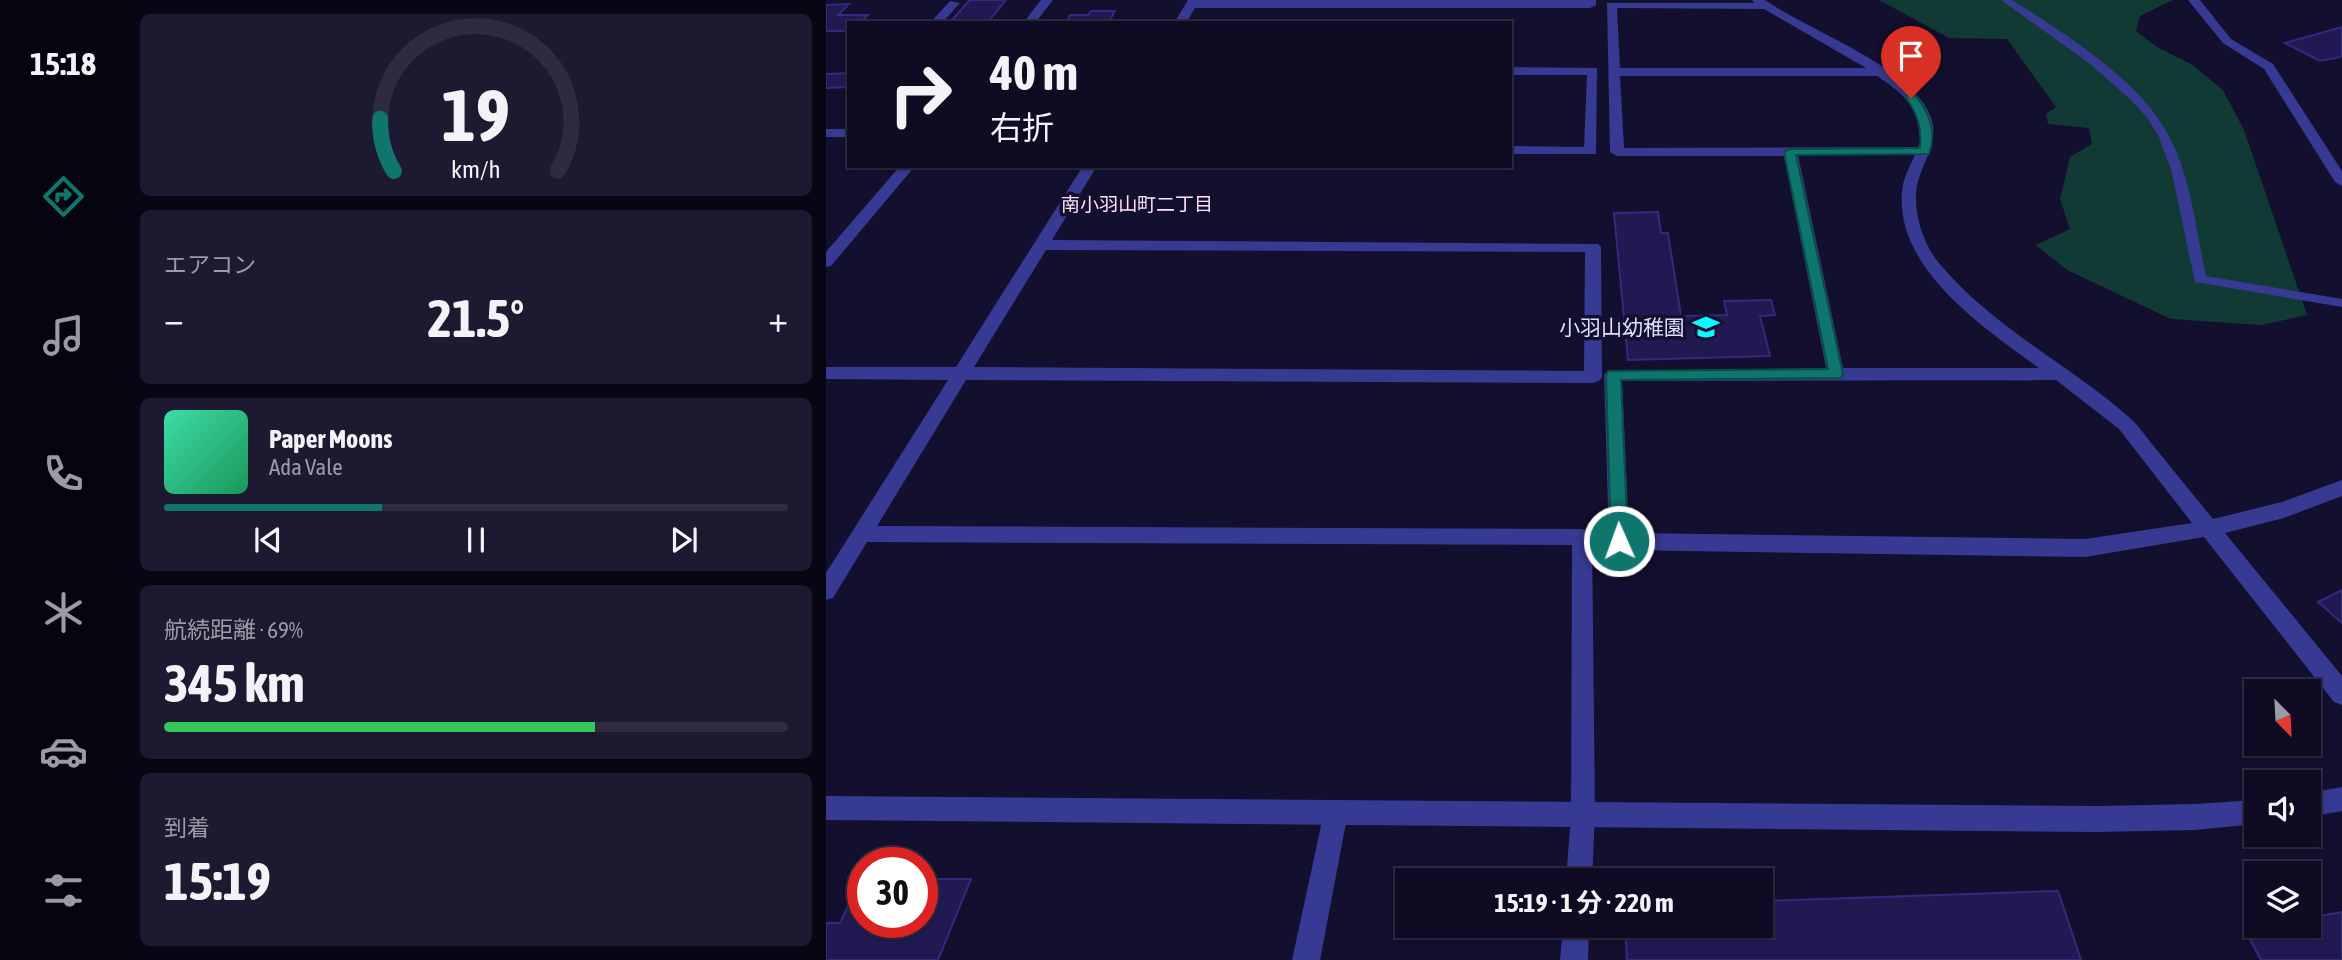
<!DOCTYPE html>
<html lang="ja">
<meta charset="utf-8">
<style>
:root{--surface:#0e0b23;--page:#1c1930;--text:#f1f3f6;--muted:#9b9ba6;--line:#2e2b41;--accent:#0f766e}
body{margin:0;font-family:"Asap Condensed","Noto Sans JP",sans-serif;background:var(--page);color:var(--text);height:100vh;display:flex;flex-direction:column;font-size:26px;white-space:nowrap}
*{box-sizing:border-box;margin:0}
p{font-size:23px;color:var(--muted)}
.icon{flex:none;width:38px;height:38px;fill:none;stroke:currentColor;stroke-width:2;stroke-linecap:round;stroke-linejoin:round}
.map{position:relative;flex:1;overflow:hidden}
.side{display:flex;flex-direction:column;gap:14px;padding:14px;background:#080613;width:700px}
.side>*{flex:none}
.hud{position:absolute;left:21px;top:21px;width:665px;height:147px;border-radius:0px;box-shadow:0 2px 5px #0004,0 0 0 2px var(--line);background:#0e0b23;color:var(--text);overflow:hidden}
.needle{width:46px;rotate:156deg}
.tools{position:absolute;left:1418px;top:679px;display:grid;gap:14px}
.tools a{display:grid;place-items:center;width:77px;height:77px;border-radius:0px;background:var(--surface);box-shadow:0 2px 5px #0004,0 0 0 2px var(--line);font-size:35px}
.speed{position:absolute;left:21px;top:847px;display:flex;gap:14px;font-size:35px;font-weight:700;text-align:center}
.speed>*{display:grid;place-content:center;width:91px;height:91px;border-radius:50%;background:var(--surface);box-shadow:0 2px 5px #0004,0 0 0 2px var(--line);line-height:1}
.speed .limit{border:10px solid #d22;background:#fff;color:#111}
.pin{position:absolute;display:grid;place-items:center;width:60px;height:60px;color:#fff;margin:-72px -30px;border-radius:50% 50% 50% 0;rotate:-45deg;box-shadow:0 0 7px #0007}
.pin .icon{rotate:45deg}
.me{position:absolute;width:77px;margin:-38px;rotate:358deg;stroke-linejoin:round;filter:drop-shadow(0 0 5px #0008)}
.turn{display:flex;align-items:center;gap:24px;height:147px;padding:0 28px;font-size:32px}
.turn .icon{width:91px;height:91px;stroke-width:2.5}
.turn b{display:block;font-size:49px;line-height:60px}
.big{font-size:52px;font-weight:700;line-height:1.1}
.side .tile{flex:1;display:flex;flex-direction:column;justify-content:center;gap:10px;min-width:0;padding:0 24px;border-radius:10px;background:var(--page)}
.side .dial{align-items:center;gap:0}
.dial svg{height:182px;overflow:visible;fill:none;stroke:var(--line);stroke-width:7;stroke-linecap:round;text-anchor:middle}
.dial text{fill:var(--text);stroke:none}
.song{display:flex;align-items:center;gap:21px}
.cover{width:84px;height:84px;border-radius:10px;background:linear-gradient(135deg,hsl(160 70% 55%),hsl(150 70% 35%))}
.played{height:7px;border-radius:4px;background:linear-gradient(90deg,var(--accent) 35%,var(--line) 35%)}
.keys{display:flex;justify-content:space-around;direction:ltr}
.heat{display:flex;justify-content:space-between;align-items:center;font-size:38px;direction:ltr}
.charge{height:10px;border-radius:5px;background:linear-gradient(90deg,#34c759 69%,var(--line) 0)}
.trip{position:absolute;left:569px;top:868px;width:378px;height:70px;border-radius:0px;background:var(--surface);box-shadow:0 2px 5px #0004,0 0 0 2px var(--line);font-weight:700;line-height:70px;text-align:center}
main{display:flex;flex:1;min-height:0}
.tab-bar{display:flex;flex-direction:column;width:126px;justify-content:space-around;align-items:center;background:#06040e;color:var(--muted)}
.tab-bar .icon{width:49px;height:49px}
.tab-bar .active{color:var(--accent)}
.tab-bar b{font-size:32px;color:var(--text)}
.map>svg:first-child{display:block}
</style>
<main>
<nav class="tab-bar">
<b>15:18</b>
<svg class="icon active" aria-label="directions" viewBox="0 0 24 24"><path d="M12 3l9 9-9 9-9-9zM9 14v-3h6M13 9l2 2-2 2"/></svg>
<svg class="icon" aria-label="music" viewBox="0 0 24 24"><path d="M9 18V5l10-2v13"/><circle cx="6" cy="18" r="3"/><circle cx="16" cy="16" r="3"/></svg>
<svg class="icon" aria-label="phone" viewBox="0 0 24 24"><path d="M5 4h4l2 5-3 2q2 4 5 5l2-3 5 2v4C11 20 4 13 5 4z"/></svg>
<svg class="icon" aria-label="climate" viewBox="0 0 24 24"><path d="M12 3v18M4 7l16 10M4 17L20 7"/></svg>
<svg class="icon" aria-label="car" viewBox="0 0 24 24"><path d="M5 17H2v-5l4-1 3-4h7l3 4 3 1v5h-3M9 17h6M6 11h13"/><circle cx="7" cy="17" r="2"/><circle cx="17" cy="17" r="2"/></svg>
<svg class="icon" aria-label="filters" viewBox="0 0 24 24"><path d="M4 7h16M4 17h16"/><circle cx="9" cy="7" r="2"/><circle cx="15" cy="17" r="2"/></svg>
</nav>
<section class="side">
<div class="tile dial"><svg viewBox="0 0 100 80">
<path d="M14 69A42 42 0 1 1 86 69"/>
<path d="M14 69A42 42 0 0 1 8 46" stroke="#0f766e"/>
<text x="50" y="56" font-size="32" font-weight="700">19</text>
<text x="50" y="72" font-size="11">km/h</text>
</svg></div>
<div class="tile"><p>エアコン</p>
<div class="heat"><a>−</a><b class="big">21.5°</b><a>+</a></div>
</div>
<div class="tile">
<div class="song"><i class="cover"></i><div><b>Paper Moons</b><p>Ada Vale</p></div></div>
<div class="played"></div>
<div class="keys"><svg class="icon" aria-label="previous" viewBox="0 0 24 24"><path d="M18 5L8 12l10 7zM5 5v14"/></svg><svg class="icon" aria-label="pause" viewBox="0 0 24 24"><path d="M8 5v14M16 5v14"/></svg><svg class="icon" aria-label="next" viewBox="0 0 24 24"><path d="M6 5l10 7-10 7zM19 5v14"/></svg></div>
</div>
<div class="tile"><p>航続距離 · 69%</p><b class="big">345 km</b><div class="charge"></div></div>
<div class="tile"><p>到着</p><b class="big">15:19</b></div>
</section>
<div class="map">
<svg width="1516" height="960" viewBox="0 0 1516 960">
<rect width="100%" height="100%" fill="#120f2f"/>
<!-- green -->
<path fill="#123a35" d="M1053 0H1347L1314 16 1310 31 1331 47 1365 64 1397 90 1418 130 1481 315 1435 325 1345 319 1241 270 1210 245 1244 229 1234 199 1244 157 1266 144 1263 128 1222 124 1220 114 1230 107 1181 39 1123 38Z"/>
<!-- building -->
<g fill="#211a52" stroke="#342980" stroke-width="2">
<path d="M144 0H180L162 22H124Z"/>
<path d="M23 4 12 15H42L33 23H23V31H0V5Z"/>
<path d="M265 11H289L282 23H239L244 15H262Z"/>
<path d="M1516 27V56L1510 58 1494 61 1459 43Z"/>
<path d="M23 73V87L0 88V74Z"/>
<path d="M832 212 835 233H842L855 316 901 315 898 301 945 300 949 315 934 316 944 356 802 360 788 213Z"/>
<path d="M1516 590V623L1492 602Z"/>
<path d="M35 879 37 922H96V879H145L112 960H0V923H14Z"/>
<path d="M1232 891 1255 960H801L799 926H934V901Z"/>
<path d="M1516 912V960H1435L1419 930 1441 926H1482V918Z"/>
</g>
<g fill="none" stroke-linecap="round" stroke-linejoin="round">
<!-- service -->
<path fill="#363a92" fill-rule="evenodd" d="M1175 0H1186C1238 33 1314 80 1343 136 1365 179 1370 229 1380 276L1516 299V307L1369 282 1345 169 1332 135 1322 119 1306 101 1263 63Z"/>
<!-- minor -->
<g fill="#363a92" fill-rule="evenodd">
<path d="M362 0H770V5L764 8H369L360 23H348Z"/>
<path d="M926 0H939C982 30 1077 64 1101 109 1116 135 1101 154 1093 178 1084 205 1096 243 1113 263 1166 327 1241 363 1303 417 1313 426 1321 438 1330 449 1349 472 1368 496 1387 519L1456 502 1516 480V496L1458 518 1399 533 1516 676V705L1508 702 1378 537 1259 557 793 550 786 547 783 541 778 375 781 371 1000 368 958 156H791L784 152 781 3H928ZM791 8 938 9 1040 68H794ZM794 76H1051C1076 92 1098 111 1094 144L1092 147 798 148ZM972 155H1089C1084 166 1077 178 1076 191 1069 269 1158 328 1213 368H1017ZM1230 380 1293 429 1366 523 1259 539 803 533 796 381Z"/>
<path d="M1362 0H1374L1405 39 1447 64 1516 171V186L1509 182 1438 69 1397 43Z"/>
<path d="M124 1 134 3 116 23H104Z"/>
<path d="M684 67 771 68 770 154H684V146L758 147 761 75H684Z"/>
<rect x="0" y="129" width="23" height="8"/>
<path d="M257 166H271L226 240 772 244 775 247 776 377 773 381 767 383 140 380 51 526 756 529 763 531 766 537 769 814 766 880H740L745 814 746 545 41 542 7 598 0 600V573L122 380 0 379V367H130ZM220 250 759 252 758 371 148 367Z"/>
<path d="M510 800 519 803 522 812 494 960H466L498 812 501 803Z"/>
<path d="M737 926H763L762 960H734Z"/>
</g>
<!-- tertiary -->
<g fill="#363a92" fill-rule="evenodd">
<path d="M215 0H227L209 23H197Z"/>
<path d="M74 166H89L5 266 0 267V252Z"/>
<path d="M1516 787V811L1482 817V793Z"/>
<path d="M0 796 1272 806 1369 804 1430 800V824L1369 830 1272 832 0 820Z"/>
</g>
</g>
<!-- route -->
<path fill="#0f766e" stroke="#0a4d48" stroke-width="2" d="M1081 95H1089C1103 112 1111 133 1103 154L970 155 1017 374 1015 378 795 380 802 541 799 546H787L785 541 780 375 782 371 1002 369 958 152 964 149 1094 148C1096 128 1092 114 1080 98Z"/>
<!-- icons -->
<defs>
<symbol id="school-bare" viewBox="-9 -9 18 18"><path d="M0-5L7-2L0 1L-7-2ZM-4 1L0 2.5L4 1V4Q0 6-4 4Z" fill="#0afaff" stroke="#120f2f" stroke-width="2.5" paint-order="stroke"/></symbol>
</defs>
<g fill-rule="evenodd">
<use href="#school-bare" x="861" y="308" width="38" height="38"/>
</g>
<g text-anchor="middle" dominant-baseline="central" stroke-width="7" stroke-linejoin="round" paint-order="stroke">
<!-- far-neighbourhood labels -->
<g font-size="19" fill="#ffe0f6" stroke="#120f2f">
<text x="311" y="204">南小羽山町二丁目</text>
</g>
<!-- poi labels -->
<g font-size="21" fill="#dfdeff" stroke="#120f2f" text-anchor="end">
<text x="859" y="327">小羽山幼稚園</text>
</g>
</g>
</svg>
<div class="tools">
<a><svg class="needle" viewBox="-14 -14 28 28"><path d="M0-13l5 13h-10z" fill="#e53935"/><path d="M0 13l5-13h-10z" fill="#9b9ba6"/></svg></a>
<a><svg class="icon" aria-label="sound" viewBox="0 0 24 24"><path d="M4 9h4l5-4v14l-5-4H4zM17 9q2 3 0 6"/></svg></a>
<a><svg class="icon" aria-label="layers" viewBox="0 0 24 24"><path d="M12 4l9 5-9 5-9-5zM3 14l9 5 9-5"/></svg></a>
</div>
<div class="speed"><div class="limit">30</div></div>
<div class="pin" style="left:1085px;top:98px;background:#d93025"><svg class="icon" aria-label="arrive" viewBox="0 0 24 24"><path d="M6 21V4h12l-3 4 3 4H6"/></svg></div>
<svg class="me" style="left:793px;top:541px" viewBox="-20 -20 40 40"><circle r="17" fill="#0f766e" stroke="#fff" stroke-width="3"/><path d="M0-11L8 9 0 5-8 9z" fill="#fff"/></svg>
<div class="trip">15:19 · 1 分 · 220 m</div>
<div class="hud">
<div class="turn"><svg class="icon" aria-label="right" viewBox="0 0 24 24"><path d="M7 20v-9h11M14 6l5 5-5 5"/></svg><div><b>40 m</b>右折</div></div>
</div>
</div>
</main>
